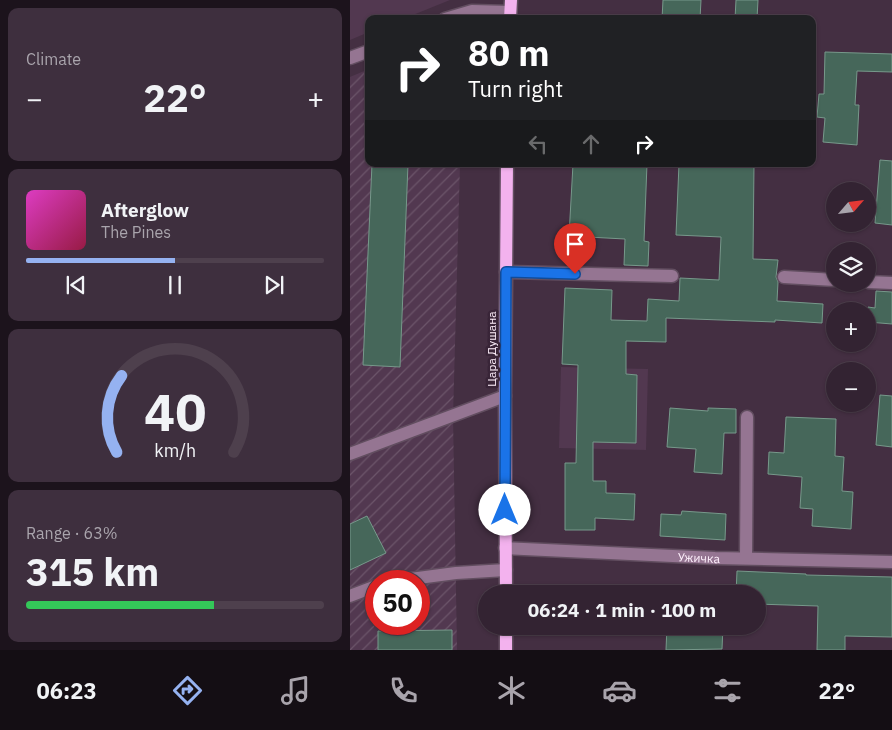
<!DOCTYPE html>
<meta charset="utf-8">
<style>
:root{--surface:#332332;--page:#3e2f3e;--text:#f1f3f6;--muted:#a9a4ac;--line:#4e404d;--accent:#95b2f1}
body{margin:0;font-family:"IBM Plex Sans",sans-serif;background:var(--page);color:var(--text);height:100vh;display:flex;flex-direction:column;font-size:19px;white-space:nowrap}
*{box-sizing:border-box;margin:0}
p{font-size:16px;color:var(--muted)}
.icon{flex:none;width:28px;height:28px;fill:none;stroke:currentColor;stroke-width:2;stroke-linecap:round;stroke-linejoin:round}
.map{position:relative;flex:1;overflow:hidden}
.details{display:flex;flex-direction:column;gap:8px;padding:8px;background:#1c131c;width:350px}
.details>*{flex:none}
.guide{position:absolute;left:15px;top:15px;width:451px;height:152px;border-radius:10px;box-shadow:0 1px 4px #0004,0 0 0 1px var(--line);background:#202124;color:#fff;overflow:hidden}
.needle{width:32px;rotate:62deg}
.buttons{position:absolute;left:476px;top:182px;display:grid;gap:10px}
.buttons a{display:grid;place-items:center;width:50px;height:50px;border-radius:50%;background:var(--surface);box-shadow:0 1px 4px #0004,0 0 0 1px var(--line);font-size:25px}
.speed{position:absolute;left:15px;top:570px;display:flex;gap:10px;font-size:25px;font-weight:700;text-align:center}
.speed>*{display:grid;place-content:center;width:65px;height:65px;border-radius:50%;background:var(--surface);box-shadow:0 1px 4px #0004,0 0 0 1px var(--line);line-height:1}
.speed .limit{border:8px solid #d22;background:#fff;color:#111}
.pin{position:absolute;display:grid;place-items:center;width:42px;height:42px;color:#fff;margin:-51px -21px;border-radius:50% 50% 50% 0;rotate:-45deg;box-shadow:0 0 5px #0007}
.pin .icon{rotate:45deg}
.me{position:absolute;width:55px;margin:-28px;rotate:0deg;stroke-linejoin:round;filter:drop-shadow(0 0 4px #0008)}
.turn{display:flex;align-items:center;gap:18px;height:105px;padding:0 20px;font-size:22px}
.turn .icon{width:65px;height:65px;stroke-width:2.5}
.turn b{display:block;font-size:35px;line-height:42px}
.lanes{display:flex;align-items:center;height:48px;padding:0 20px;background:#0003;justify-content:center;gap:25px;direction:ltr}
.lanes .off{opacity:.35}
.big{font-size:38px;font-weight:800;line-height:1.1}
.details .card{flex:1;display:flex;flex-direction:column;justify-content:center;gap:8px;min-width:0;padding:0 18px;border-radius:10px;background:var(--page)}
.details .dial{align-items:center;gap:0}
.dial svg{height:130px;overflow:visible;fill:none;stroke:var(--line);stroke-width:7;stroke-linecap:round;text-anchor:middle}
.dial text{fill:var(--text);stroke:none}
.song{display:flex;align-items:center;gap:15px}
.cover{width:60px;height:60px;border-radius:8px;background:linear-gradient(135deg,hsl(310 70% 55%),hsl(340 70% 35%))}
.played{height:5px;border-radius:2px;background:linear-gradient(90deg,var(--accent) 50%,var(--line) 50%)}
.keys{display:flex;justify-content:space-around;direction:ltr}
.heat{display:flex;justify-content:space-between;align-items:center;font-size:28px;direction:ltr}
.charge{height:8px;border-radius:4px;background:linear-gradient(90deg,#34c759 63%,var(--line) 0)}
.trip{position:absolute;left:128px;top:585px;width:288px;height:50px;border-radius:25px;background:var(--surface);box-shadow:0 1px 4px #0004,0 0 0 1px var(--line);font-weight:800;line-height:50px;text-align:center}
.dock{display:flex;height:80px;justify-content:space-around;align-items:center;background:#140e14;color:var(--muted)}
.dock .icon{width:35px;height:35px}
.dock .selected{color:var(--accent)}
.dock b{font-size:22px;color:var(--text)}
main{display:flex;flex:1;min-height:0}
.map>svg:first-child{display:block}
</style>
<main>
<section class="details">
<div class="card"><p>Climate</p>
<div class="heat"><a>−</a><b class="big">22°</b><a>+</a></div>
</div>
<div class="card">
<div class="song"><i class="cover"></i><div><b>Afterglow</b><p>The Pines</p></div></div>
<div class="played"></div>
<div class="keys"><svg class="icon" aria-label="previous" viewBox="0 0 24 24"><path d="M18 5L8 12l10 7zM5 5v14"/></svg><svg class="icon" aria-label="pause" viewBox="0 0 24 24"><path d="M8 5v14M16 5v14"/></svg><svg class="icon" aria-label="next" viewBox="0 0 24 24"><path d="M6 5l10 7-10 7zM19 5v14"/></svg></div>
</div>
<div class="card dial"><svg viewBox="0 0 100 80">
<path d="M14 69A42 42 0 1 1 86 69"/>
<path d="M14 69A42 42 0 0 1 17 22" stroke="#95b2f1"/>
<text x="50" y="56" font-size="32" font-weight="700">40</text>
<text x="50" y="72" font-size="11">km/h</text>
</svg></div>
<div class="card"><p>Range · 63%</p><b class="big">315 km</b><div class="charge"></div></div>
</section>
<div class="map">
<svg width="542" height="650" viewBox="0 0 542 650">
<defs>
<pattern id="industrial-furrows" width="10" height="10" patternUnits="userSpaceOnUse" patternTransform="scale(1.25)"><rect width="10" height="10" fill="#523850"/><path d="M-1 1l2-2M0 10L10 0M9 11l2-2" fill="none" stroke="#6c556a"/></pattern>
</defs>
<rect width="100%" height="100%" fill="#442f42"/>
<!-- built -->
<g fill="#523850">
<path d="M0 0H100L53 19H19V32L0 40Z"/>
<path d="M211 367 298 369 296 450 209 448Z"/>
</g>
<!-- industrial -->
<path fill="url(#industrial-furrows)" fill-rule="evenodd" d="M19 69V164H110L103 416 107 650H0V77ZM26 581H69V624H26Z"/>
<!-- building -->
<g fill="#46675a" stroke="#77998b">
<path d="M313 0H351L350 19H312Z"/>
<path d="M386 0H408L407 19H385Z"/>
<path d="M475 52 542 54V72L507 71 505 105H509L507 145 473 142 475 118 467 117 469 94H474Z"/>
<path d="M530 160 542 161V225L525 223Z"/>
<path d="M22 164H58L50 367 13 365Z"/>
<path d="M223 164H297L294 241 299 242 298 266 274 265 275 239 219 236Z"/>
<path d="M329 164H404L403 259 428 260 426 277 428 282 427 301 473 304 472 323 425 320V322L316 318V342L276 341V374L287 375 286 443 243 442V481H256V493L285 494 284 520 245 518V530H215V463H226L228 365 212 364 215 288 262 290 261 320 297 321 298 299 329 301 330 278 369 280 371 237 326 235Z"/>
<path d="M526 291 542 292V324L518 322V307L525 308Z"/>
<path d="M530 395 542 396V447L526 445Z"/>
<path d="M320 408 358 411V408L386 409V433H374L372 474 344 472 346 449 317 447Z"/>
<path d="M436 417 486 419 485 456 494 457 492 491 503 492 501 529 462 526 463 509 450 508 452 477 418 474 419 452 434 453Z"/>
<path d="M332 511 376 514 375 540 310 536 311 514 331 515Z"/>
<path d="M17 516 36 553 0 570V524Z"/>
<path d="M387 571 456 574V575L542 577V637L495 636V650H467L468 606 406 604V594H386Z"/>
<path d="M317 626H373L372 649 316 650Z"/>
<path d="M102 630V650H28V631Z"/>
</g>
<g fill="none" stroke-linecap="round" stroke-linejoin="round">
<defs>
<g id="minor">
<path d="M95 19 122 11 160 12"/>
<path d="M0 58 19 51"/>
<path d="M156 272 322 276"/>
<path d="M434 277 485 280"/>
<path d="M518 282 542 283"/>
<path d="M0 454 155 396"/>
<path id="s1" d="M155 548 365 558 542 562"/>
<path d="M396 557 397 417"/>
<path d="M45 581 106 573 156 570"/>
<path d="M0 596 26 586"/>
</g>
<g id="major">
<path d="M160 19 161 0"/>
<path d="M156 594 155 396 157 164"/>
<path d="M156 650V626"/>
</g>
</defs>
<!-- minor casing -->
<use href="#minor" stroke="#624e60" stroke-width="15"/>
<!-- major casing -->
<use href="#major" stroke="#624e60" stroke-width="15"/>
<!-- minor -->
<use href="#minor" stroke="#957592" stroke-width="12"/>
<!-- major -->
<use href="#major" stroke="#f3b2ee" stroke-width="12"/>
</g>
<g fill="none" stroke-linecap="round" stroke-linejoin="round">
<defs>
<path id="route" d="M155 510 156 272 225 274"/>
</defs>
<!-- route casing -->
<use href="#route" stroke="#114b97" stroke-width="12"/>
<!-- route -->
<use href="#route" stroke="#1a73e8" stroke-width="9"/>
</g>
<g text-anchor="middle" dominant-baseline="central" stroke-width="5" stroke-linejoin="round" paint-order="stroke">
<!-- street labels -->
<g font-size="12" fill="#fef0fc" stroke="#392538">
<text transform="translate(141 349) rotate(-90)">Цара Душана</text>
<text stroke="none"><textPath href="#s1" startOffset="194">Ужичка</textPath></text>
</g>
</g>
</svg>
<div class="buttons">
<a><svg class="needle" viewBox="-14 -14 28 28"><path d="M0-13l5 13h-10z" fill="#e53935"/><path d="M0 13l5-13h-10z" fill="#a9a4ac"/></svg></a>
<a><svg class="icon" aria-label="layers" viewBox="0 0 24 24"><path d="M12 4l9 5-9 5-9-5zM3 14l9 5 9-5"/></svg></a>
<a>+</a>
<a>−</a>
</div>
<div class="speed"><div class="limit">50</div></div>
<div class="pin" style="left:225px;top:274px;background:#d93025"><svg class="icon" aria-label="arrive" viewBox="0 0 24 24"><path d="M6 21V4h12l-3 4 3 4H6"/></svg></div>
<svg class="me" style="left:155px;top:510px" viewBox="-20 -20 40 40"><circle r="19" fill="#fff"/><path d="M0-13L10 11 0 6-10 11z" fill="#1a73e8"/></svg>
<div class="trip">06:24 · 1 min · 100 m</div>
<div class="guide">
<div class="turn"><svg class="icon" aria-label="right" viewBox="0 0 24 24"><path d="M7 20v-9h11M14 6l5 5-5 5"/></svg><div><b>80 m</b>Turn right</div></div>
<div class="lanes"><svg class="icon off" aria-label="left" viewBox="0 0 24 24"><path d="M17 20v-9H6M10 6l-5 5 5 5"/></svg><svg class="icon off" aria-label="ahead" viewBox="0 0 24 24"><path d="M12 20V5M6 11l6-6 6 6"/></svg><svg class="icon" aria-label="right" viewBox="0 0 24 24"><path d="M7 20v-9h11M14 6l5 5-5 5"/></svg></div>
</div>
</div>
</main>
<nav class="dock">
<b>06:23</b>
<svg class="icon selected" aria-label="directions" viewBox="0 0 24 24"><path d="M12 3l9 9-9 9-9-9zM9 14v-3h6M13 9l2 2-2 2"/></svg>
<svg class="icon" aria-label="music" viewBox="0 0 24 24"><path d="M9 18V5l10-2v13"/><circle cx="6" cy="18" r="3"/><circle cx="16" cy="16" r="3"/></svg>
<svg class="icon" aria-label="phone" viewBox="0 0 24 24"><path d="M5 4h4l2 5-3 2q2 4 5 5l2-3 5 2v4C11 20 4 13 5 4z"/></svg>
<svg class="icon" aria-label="climate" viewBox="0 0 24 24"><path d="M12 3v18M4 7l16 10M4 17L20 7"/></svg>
<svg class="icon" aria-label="car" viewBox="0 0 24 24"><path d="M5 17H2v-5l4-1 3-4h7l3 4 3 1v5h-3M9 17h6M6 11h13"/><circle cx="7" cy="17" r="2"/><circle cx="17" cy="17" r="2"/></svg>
<svg class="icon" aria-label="filters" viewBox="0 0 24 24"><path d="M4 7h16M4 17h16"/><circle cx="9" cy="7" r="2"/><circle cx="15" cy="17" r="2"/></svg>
<b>22°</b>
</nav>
